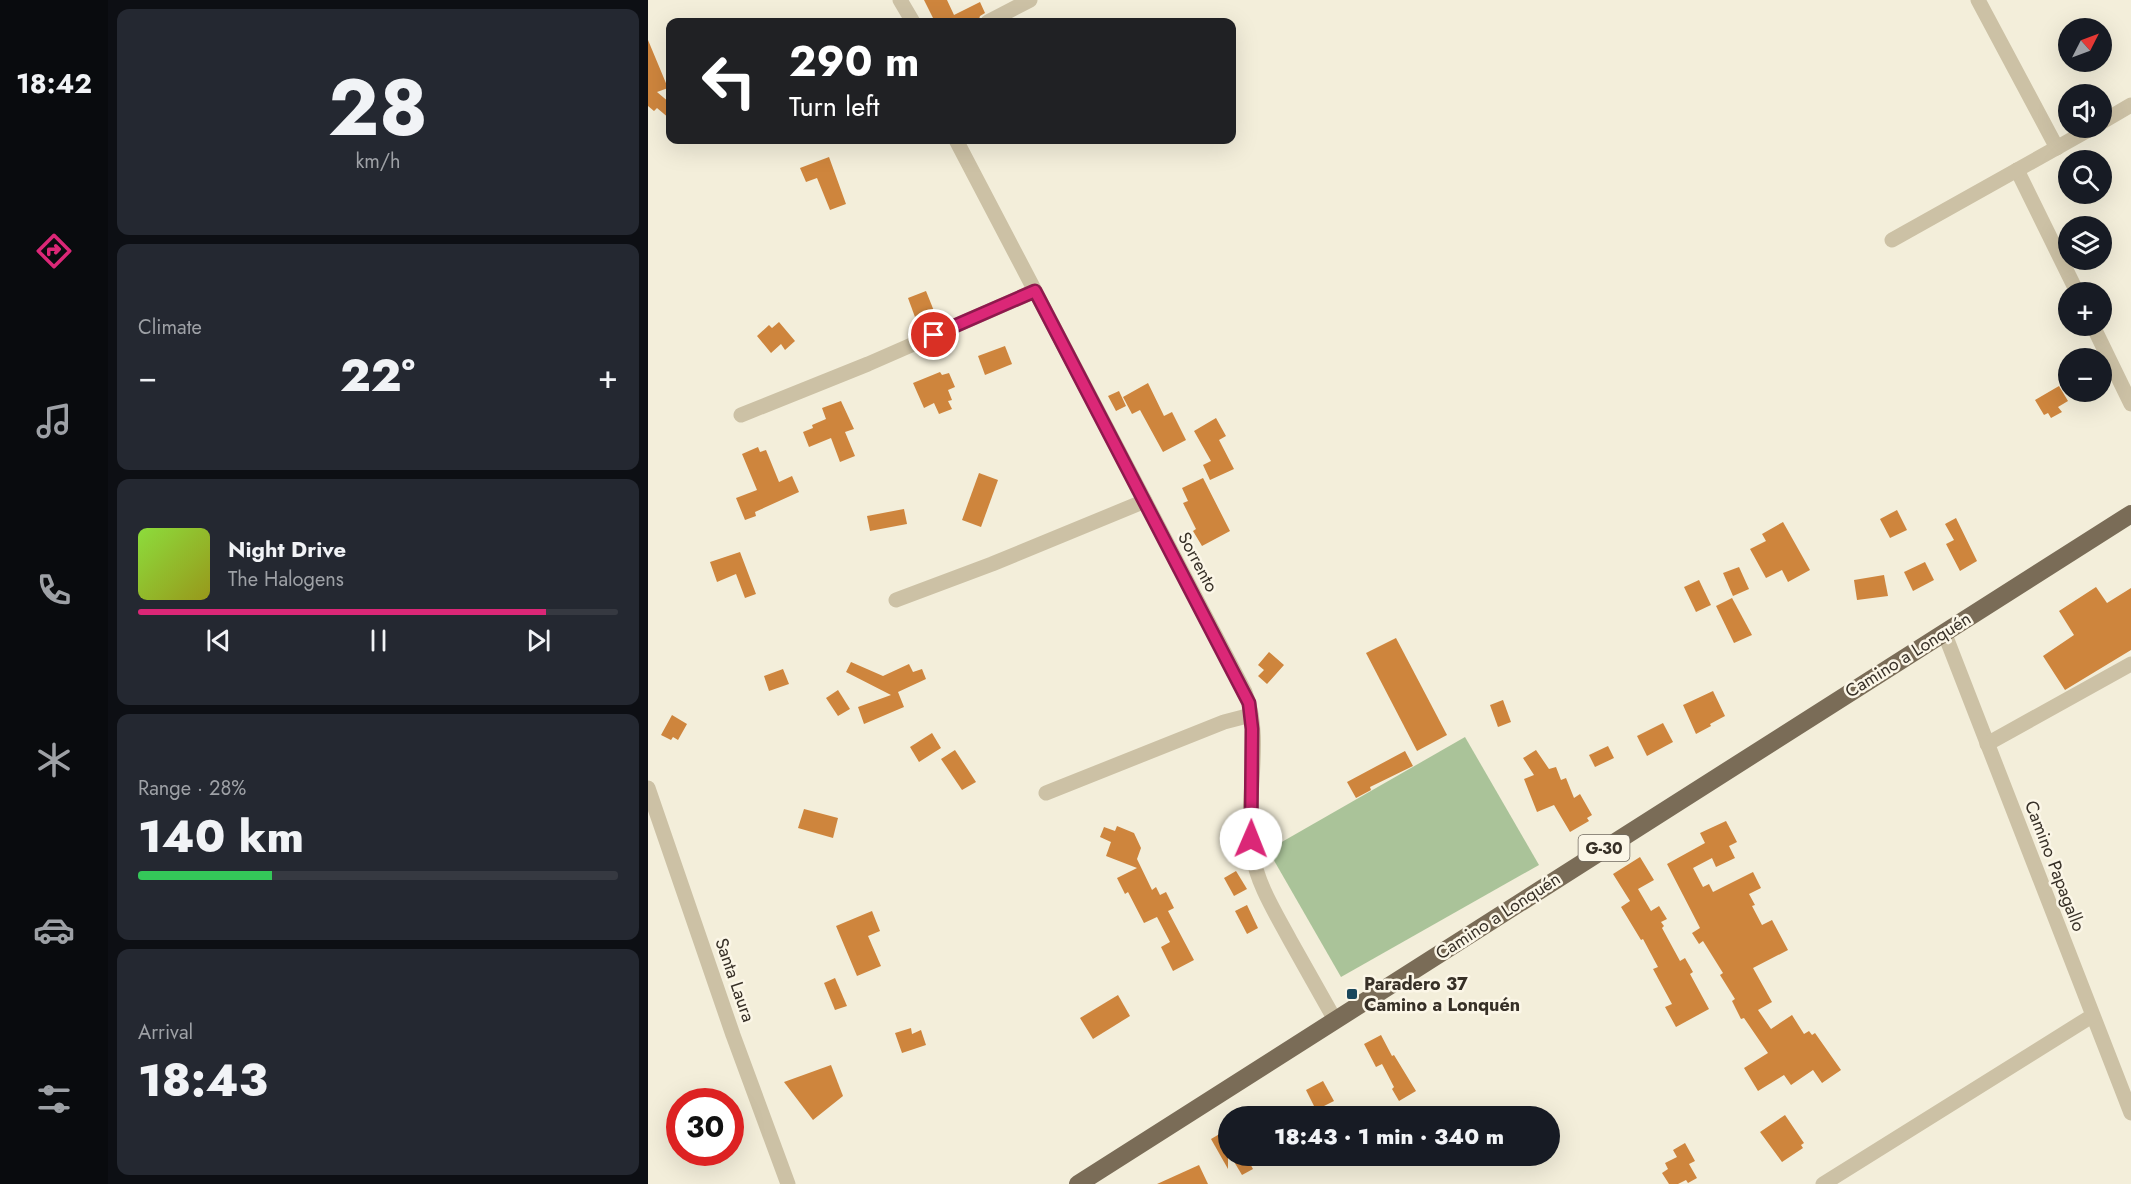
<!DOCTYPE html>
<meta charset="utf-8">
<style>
:root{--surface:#171b24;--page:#242831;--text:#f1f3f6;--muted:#9ea1a6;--line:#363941;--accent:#db2777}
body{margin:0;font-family:Jost,sans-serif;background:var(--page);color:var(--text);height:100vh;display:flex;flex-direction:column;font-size:22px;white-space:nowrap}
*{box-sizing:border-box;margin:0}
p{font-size:20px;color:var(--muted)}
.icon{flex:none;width:33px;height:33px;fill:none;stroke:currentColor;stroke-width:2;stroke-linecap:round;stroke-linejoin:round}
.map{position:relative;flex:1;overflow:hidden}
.side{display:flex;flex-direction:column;gap:9px;padding:9px;background:#0d0f14;width:540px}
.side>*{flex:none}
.top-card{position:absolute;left:18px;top:18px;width:570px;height:126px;border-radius:12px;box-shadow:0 6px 24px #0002;background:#202124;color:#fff;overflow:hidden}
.needle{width:39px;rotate:48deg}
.tools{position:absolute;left:1410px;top:18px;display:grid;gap:12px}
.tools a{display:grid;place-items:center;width:54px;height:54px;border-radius:50%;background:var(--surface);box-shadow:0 6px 24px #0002;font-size:30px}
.speed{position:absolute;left:18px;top:1088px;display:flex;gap:12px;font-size:30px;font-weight:700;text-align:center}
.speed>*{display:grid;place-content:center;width:78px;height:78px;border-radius:50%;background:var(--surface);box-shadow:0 6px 24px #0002;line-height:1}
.speed .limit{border:9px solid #d22;background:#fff;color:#111}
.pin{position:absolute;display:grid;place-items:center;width:51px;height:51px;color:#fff;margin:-26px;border:3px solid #fff;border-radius:50%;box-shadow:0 2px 6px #0007}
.me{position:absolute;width:66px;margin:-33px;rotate:1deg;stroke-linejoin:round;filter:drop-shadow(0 0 4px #0008)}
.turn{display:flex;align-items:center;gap:21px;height:126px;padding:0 24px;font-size:27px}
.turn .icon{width:78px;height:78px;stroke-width:2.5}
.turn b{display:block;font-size:42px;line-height:51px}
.big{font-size:45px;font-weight:800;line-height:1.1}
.side .card{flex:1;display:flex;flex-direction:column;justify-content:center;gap:9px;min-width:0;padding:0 21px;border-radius:12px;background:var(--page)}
.side .dial{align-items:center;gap:0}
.dial b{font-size:78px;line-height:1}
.song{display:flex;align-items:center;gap:18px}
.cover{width:72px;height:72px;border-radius:9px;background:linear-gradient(135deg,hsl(90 70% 55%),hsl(60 70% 35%))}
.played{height:6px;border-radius:3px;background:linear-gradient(90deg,var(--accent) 85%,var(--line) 85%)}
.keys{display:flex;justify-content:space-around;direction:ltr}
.heat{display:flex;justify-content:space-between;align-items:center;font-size:33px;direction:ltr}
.charge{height:9px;border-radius:4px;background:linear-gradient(90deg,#34c759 28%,var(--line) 0)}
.trip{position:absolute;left:570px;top:1106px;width:342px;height:60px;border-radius:30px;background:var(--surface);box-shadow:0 6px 24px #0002;font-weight:800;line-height:60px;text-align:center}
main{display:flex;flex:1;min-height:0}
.dock{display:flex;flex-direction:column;width:108px;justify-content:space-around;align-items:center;background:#090b0e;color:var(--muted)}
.dock .icon{width:42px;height:42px}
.dock .active{color:var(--accent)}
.dock b{font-size:27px;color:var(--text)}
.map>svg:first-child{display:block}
</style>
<main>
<nav class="dock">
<b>18:42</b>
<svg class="icon active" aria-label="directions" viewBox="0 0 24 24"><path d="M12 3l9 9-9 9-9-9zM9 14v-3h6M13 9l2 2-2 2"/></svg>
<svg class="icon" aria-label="music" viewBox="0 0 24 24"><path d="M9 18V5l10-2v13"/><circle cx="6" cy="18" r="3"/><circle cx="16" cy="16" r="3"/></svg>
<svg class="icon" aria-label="phone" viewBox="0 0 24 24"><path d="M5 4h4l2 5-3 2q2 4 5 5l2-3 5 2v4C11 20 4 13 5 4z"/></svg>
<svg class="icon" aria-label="climate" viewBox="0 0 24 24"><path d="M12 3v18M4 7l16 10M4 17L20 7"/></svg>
<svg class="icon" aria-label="car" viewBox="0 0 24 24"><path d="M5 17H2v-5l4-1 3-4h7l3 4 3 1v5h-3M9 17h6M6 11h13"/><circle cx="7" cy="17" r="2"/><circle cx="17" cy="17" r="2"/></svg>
<svg class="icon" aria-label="filters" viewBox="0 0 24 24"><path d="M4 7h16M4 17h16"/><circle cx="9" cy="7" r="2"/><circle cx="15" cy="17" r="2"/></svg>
</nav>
<section class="side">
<div class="card dial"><b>28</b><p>km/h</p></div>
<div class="card"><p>Climate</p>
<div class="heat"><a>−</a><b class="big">22°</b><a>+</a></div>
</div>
<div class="card">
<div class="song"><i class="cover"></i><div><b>Night Drive</b><p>The Halogens</p></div></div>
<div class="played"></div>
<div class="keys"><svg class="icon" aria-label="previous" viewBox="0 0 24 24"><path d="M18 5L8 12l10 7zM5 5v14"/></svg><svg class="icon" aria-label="pause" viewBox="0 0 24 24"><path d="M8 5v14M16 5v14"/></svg><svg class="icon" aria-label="next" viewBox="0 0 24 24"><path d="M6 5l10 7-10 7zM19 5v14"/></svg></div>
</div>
<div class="card"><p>Range · 28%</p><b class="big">140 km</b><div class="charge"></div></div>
<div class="card"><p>Arrival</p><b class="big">18:43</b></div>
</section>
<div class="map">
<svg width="1483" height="1184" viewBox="0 0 1483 1184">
<rect width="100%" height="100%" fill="#f3eeda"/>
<!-- green -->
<path fill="#aac399" d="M817 737 891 865 693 977 620 850Z"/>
<!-- building -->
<g fill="#ce853d">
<path d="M276 0H299L306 15 332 2 337 13 332 16 330 22H287Z"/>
<path d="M0 40 20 88 9 92 22 103V119L9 108 6 111 0 106Z"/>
<path d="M181 157 198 204 182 210 169 178 158 182 152 168Z"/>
<path d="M278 291 290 321 271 328 260 298Z"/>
<path d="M131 322 147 341 137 350 133 344 123 353 109 336 121 325 124 328Z"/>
<path d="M357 346 364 364 337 375 330 356Z"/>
<path d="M292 372 294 375 301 373 307 387 300 390 304 400 300 401 304 409 291 414 286 403 276 408 265 383Z"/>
<path d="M500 383 516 416 524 412 538 440 515 452 492 410 484 414 475 397Z"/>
<path d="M1411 386 1420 401 1410 407 1414 412 1403 418 1400 413 1396 415 1387 400Z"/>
<path d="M471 391 478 406 468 411 460 396Z"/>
<path d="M193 401 206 429 197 432 207 456 192 462 183 438 161 447 155 432 165 428 164 425 178 419 174 408Z"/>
<path d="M568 418 578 436 571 440 586 469 562 480 555 465 563 461 546 431Z"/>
<path d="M110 447 112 452 118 450 131 482 144 476 151 492 107 512 108 516 97 520 88 498 109 490 94 454Z"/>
<path d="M331 473 350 480 333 527 314 520Z"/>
<path d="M555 478 582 531 554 546 545 531 548 529 535 503 540 501 534 488Z"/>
<path d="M256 509 259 524 222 531 219 516Z"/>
<path d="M1249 510 1259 530 1242 538 1232 519Z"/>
<path d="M1308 518 1329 561 1312 571 1298 544 1306 540 1297 524Z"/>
<path d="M1135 522 1162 570 1140 582 1134 570 1118 578 1102 549 1118 541 1114 534Z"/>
<path d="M92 552 108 594 97 598 88 574 69 582 62 562Z"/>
<path d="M1277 562 1286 580 1265 591 1256 572Z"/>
<path d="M1091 567 1101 589 1085 596 1075 573Z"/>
<path d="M1236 575 1240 596 1209 600 1206 580Z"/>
<path d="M1051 580 1063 605 1048 612 1036 587Z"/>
<path d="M1448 587 1459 603 1483 588V650L1417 690 1395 656 1426 635 1411 611Z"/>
<path d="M1084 598 1104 635 1086 643 1068 606Z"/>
<path d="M748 638 799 735 769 751 718 653Z"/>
<path d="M621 652 636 665 619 684 610 676 616 670 610 665Z"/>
<path d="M203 662 235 676 261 664 265 672 274 669 278 679 250 692 256 707 216 724 210 707 243 695 198 672Z"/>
<path d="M135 669 141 684 121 691 116 676Z"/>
<path d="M190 690 202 709 190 716 178 698Z"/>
<path d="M1065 691 1077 716 1062 724 1063 726 1048 734 1035 705Z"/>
<path d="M855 700 863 722 850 727 842 705Z"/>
<path d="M24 715 39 724 30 740 25 737 23 740 13 735Z"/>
<path d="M1015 723 1025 742 999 756 989 736Z"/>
<path d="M284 733 293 748 271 762 262 747Z"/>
<path d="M960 746 966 758 947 767 941 755Z"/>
<path d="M307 750 328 782 314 790 293 759Z"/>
<path d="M888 750 901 769 908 767 913 780 918 778 926 798 932 794 944 815 939 818 941 821 922 832 906 805 889 812 876 779 886 775 875 758Z"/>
<path d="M757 751 765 766 722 787 723 790 708 798 699 782Z"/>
<path d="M156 809 190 818 185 838 150 828Z"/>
<path d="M1078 821 1089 842 1081 846 1087 858 1068 867 1064 858 1045 868 1055 887 1061 884 1065 892 1105 872 1113 888 1101 894 1107 905 1104 906 1114 925 1124 920 1140 950 1105 968 1124 1002 1110 1010 1123 1029 1144 1015 1156 1034 1161 1031 1164 1035 1167 1033 1193 1070 1174 1083 1165 1070 1143 1085 1136 1075 1110 1091 1096 1068 1120 1053 1096 1018 1093 1019 1084 1001 1087 999 1072 975 1075 973 1055 941 1051 944 1044 933 1052 928 1050 924 1019 864 1057 843 1052 833Z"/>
<path d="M469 826 486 833 493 848 489 859 504 890 508 887 512 895 518 892 526 908 520 911 546 960 525 971 513 947 522 942 509 917 496 923 480 892 477 894 469 878 489 868 458 856 463 842 452 837 456 827 467 831Z"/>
<path d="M992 857 1006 880 990 889 1003 911 1011 906 1019 919 1013 922 1016 926 1014 928 1032 961 1037 958 1045 972 1042 974 1061 1009 1028 1027 1017 1007 1024 1004 1005 969 1010 967 995 939 993 940 973 907 982 901 965 874Z"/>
<path d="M588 871 599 889 586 896 576 878Z"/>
<path d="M599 905 610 928 599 934 587 911Z"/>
<path d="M224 911 232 931 220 936 233 966 209 976 188 926Z"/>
<path d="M187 978 199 1006 187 1010 176 983Z"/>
<path d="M470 995 482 1016 445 1039 432 1018Z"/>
<path d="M263 1028 264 1034 273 1030 278 1045 254 1053 247 1033Z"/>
<path d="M733 1035 744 1056 746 1055 768 1091 751 1101 744 1089 746 1087 734 1064 728 1067 716 1044Z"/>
<path d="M183 1065 195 1096 165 1120 136 1082Z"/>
<path d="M675 1081 686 1101 668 1110 658 1090Z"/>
<path d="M1137 1115 1156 1143 1153 1145 1155 1148 1134 1162 1112 1132Z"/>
<path d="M580 1129V1169L563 1139Z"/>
<path d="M1037 1143 1047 1161 1041 1164 1049 1178 1040 1183 1038 1180 1030 1184H1021L1014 1173 1020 1169 1017 1163 1029 1157 1025 1150Z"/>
<path d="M582 1155H597L605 1169 594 1175Z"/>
<path d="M551 1165 560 1184H509Z"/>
</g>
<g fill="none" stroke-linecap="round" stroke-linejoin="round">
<!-- minor -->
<g stroke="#ccc1a5" stroke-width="15">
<path d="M252 0 265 22"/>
<path d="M1330 0 1409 148"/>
<path d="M340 22 382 0"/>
<path d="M1454 122 1483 105"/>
<path d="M308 140 597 692C616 739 596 802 604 852 609 884 627 912 642 940 657 967 672 993 687 1020"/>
<path d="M1369 170 1429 292"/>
<path d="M1244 240 1444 128"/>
<path d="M1445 326 1483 404"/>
<path d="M93 415 220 364 387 291"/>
<path d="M248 600 344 564 497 501"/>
<path d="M1296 632 1483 1113"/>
<path d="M1339 744 1483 664"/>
<path d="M0 788 85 1035 140 1184"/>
<path d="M398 793 576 722 603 715"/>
<path d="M1175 1184 1444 1016"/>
</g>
<!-- major -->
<path stroke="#7a6c57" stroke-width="18" d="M430 1184 1483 514"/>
</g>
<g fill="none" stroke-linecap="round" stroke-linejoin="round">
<defs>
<path id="route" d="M286 335 387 291 601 703 604 729 603 839"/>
</defs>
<!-- route casing -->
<use href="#route" stroke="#8e194d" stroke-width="15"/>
<!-- route -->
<use href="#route" stroke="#db2777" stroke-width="10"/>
</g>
<!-- markers -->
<rect fill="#1a475c" stroke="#fbf6e7" stroke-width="2" x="698" y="988" width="12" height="12" rx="3"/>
<g text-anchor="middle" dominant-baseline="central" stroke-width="5" stroke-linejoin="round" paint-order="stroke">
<!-- shield labels -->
<rect fill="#fbf6e7" stroke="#726b61" stroke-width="1.5" x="930.5" y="835" width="51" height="26" rx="4.5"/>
<g font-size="16" font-weight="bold" fill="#373027">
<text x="956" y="848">G-30</text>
</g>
<!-- street labels -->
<g font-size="18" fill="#373027" stroke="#fbf6e7">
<text transform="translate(550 562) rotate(62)">Sorrento</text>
<text transform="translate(1260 655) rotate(-32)">Camino a Lonquén</text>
<text transform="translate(1407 866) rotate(69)">Camino Papagallo</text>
<text transform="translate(850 916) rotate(-33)">Camino a Lonquén</text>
<text transform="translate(87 980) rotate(71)">Santa Laura</text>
</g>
<!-- poi labels -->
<g font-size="18" font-weight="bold" fill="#373027" stroke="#fbf6e7" text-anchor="start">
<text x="716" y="984">Paradero 37<tspan x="716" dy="21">Camino a Lonquén</tspan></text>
</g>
</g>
</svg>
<div class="tools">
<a><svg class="needle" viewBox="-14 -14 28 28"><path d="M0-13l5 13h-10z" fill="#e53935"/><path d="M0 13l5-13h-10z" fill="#9ea1a6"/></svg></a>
<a><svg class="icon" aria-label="sound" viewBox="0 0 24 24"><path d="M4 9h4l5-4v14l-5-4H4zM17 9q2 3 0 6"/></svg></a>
<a><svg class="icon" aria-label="search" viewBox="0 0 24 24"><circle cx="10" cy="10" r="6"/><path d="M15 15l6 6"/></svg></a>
<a><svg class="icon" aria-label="layers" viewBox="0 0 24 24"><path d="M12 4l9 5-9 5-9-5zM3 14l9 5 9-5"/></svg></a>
<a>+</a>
<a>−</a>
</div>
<div class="speed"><div class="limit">30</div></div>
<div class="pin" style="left:286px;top:335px;background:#d93025"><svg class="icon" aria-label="arrive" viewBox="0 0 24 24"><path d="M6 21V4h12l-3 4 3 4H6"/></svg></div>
<svg class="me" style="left:603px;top:839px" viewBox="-20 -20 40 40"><circle r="19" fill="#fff"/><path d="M0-13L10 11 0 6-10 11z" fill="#db2777"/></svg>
<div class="trip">18:43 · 1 min · 340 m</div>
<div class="top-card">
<div class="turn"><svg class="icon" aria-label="left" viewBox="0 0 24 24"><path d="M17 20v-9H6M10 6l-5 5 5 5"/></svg><div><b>290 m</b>Turn left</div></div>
</div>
</div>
</main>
